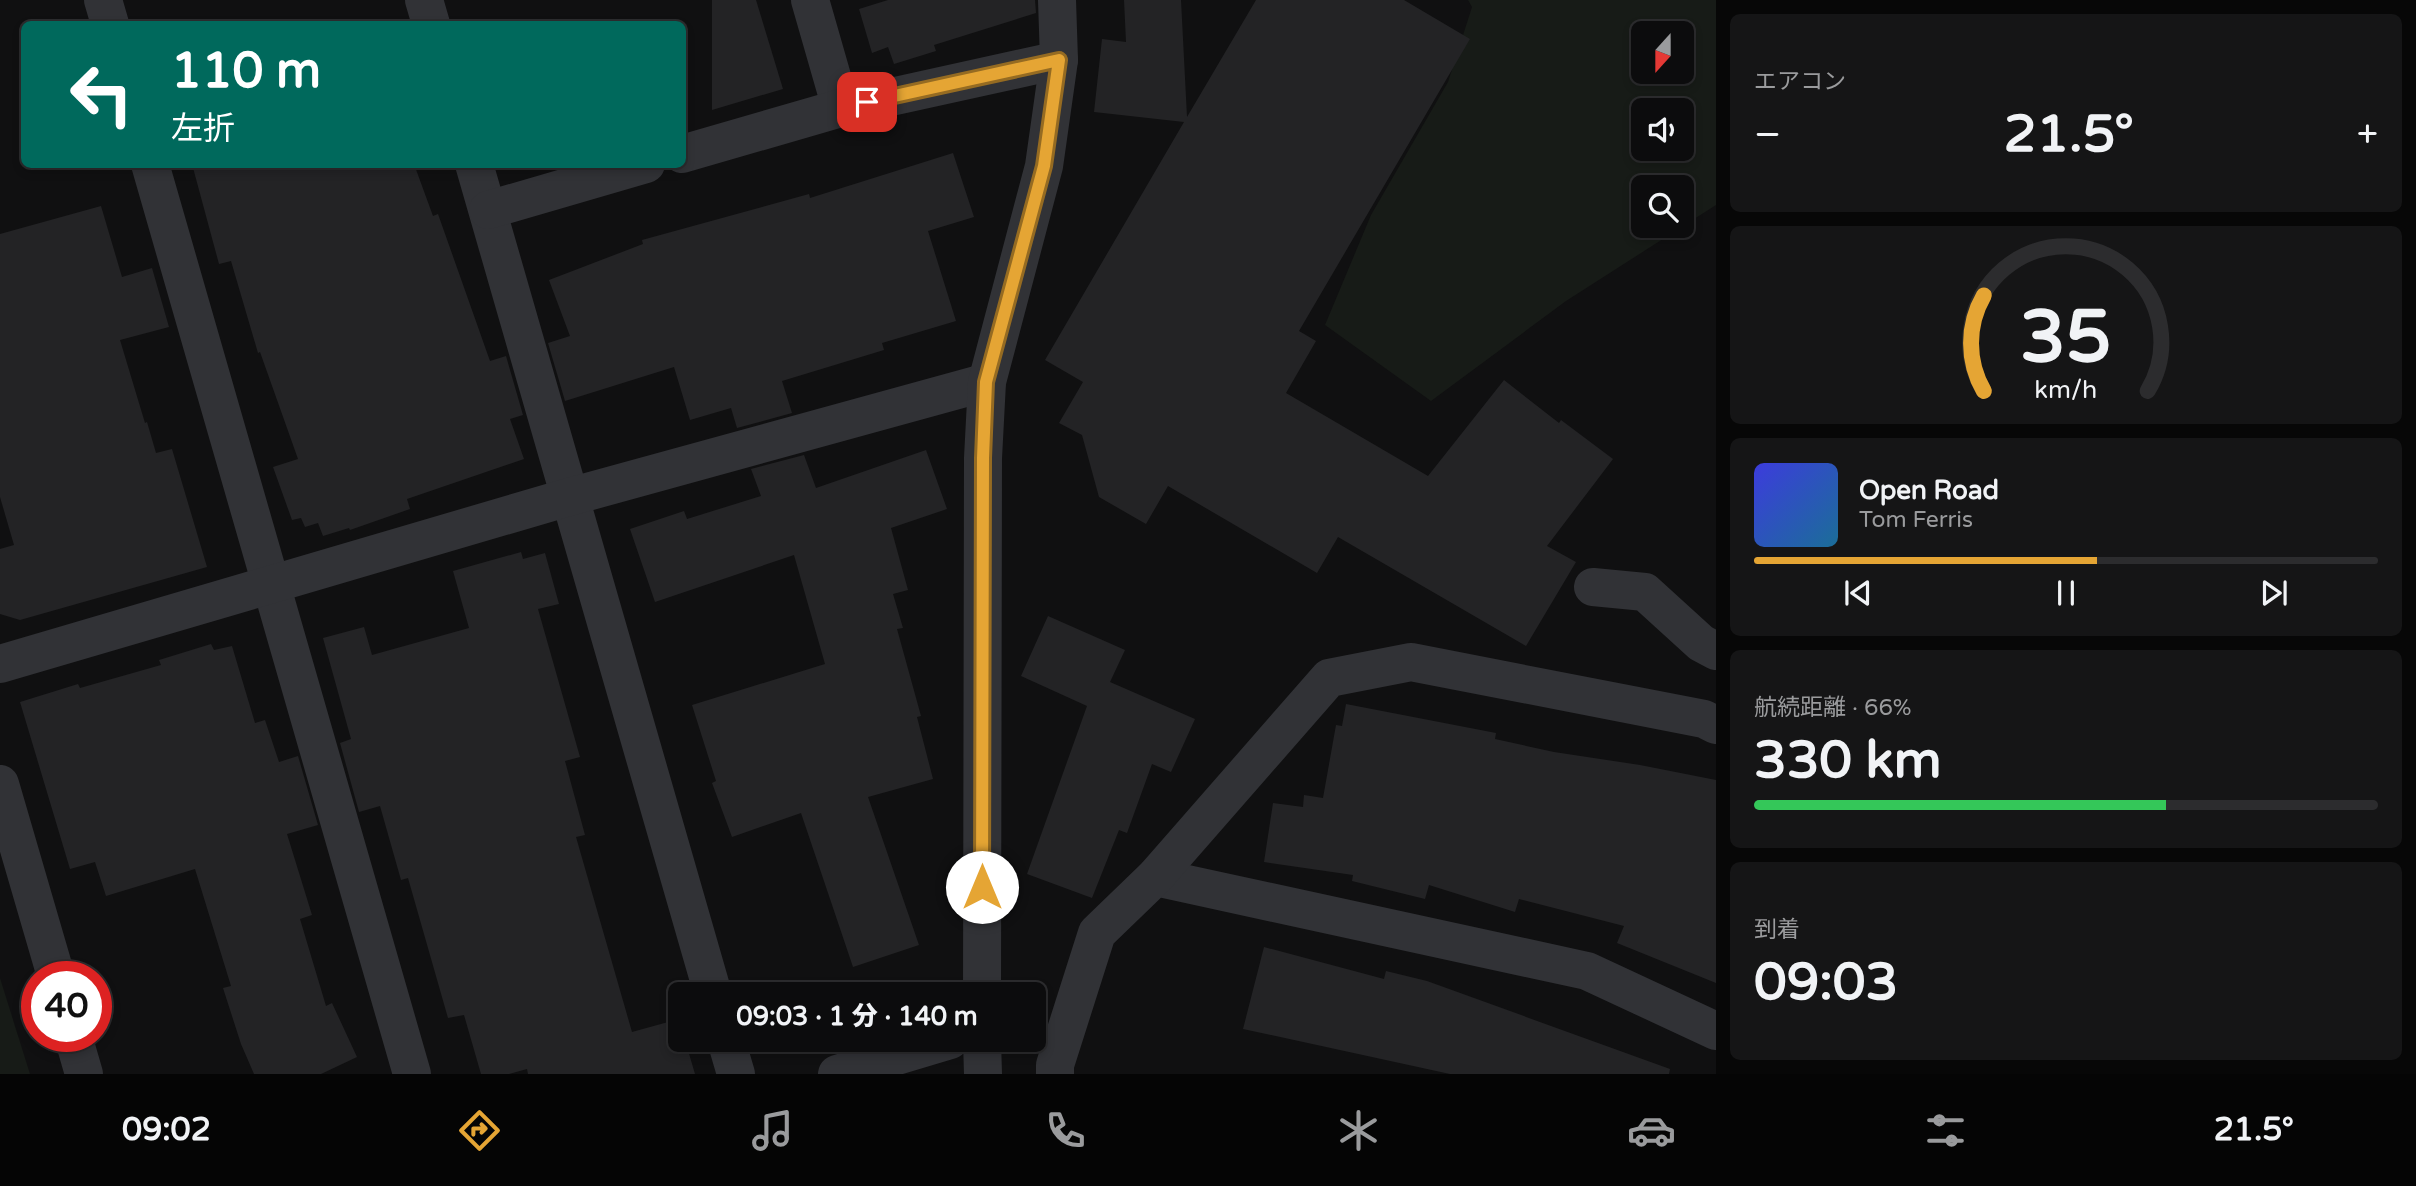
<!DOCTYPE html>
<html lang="ja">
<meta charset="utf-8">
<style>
:root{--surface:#0c0c0d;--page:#151516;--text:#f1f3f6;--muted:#9a9b9d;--line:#2c2c2e;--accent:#e5a534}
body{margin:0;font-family:"Varela Round","Noto Sans JP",sans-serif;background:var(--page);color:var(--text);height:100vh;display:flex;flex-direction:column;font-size:26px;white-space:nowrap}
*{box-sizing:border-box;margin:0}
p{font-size:23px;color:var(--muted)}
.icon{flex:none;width:38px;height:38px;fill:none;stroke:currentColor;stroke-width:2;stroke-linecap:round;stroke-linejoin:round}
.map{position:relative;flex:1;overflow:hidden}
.side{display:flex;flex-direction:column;gap:14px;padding:14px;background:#070707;width:700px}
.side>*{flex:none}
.hud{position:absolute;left:21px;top:21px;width:665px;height:147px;border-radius:10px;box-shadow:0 4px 10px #0003,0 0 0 2px var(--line);background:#00695c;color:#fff;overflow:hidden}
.needle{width:46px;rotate:201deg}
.tools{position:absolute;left:1631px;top:21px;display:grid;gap:14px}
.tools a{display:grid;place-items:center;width:63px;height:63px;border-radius:10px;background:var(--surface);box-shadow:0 4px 10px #0003,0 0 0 2px var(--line);font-size:35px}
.speed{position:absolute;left:21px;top:961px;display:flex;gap:14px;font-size:35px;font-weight:700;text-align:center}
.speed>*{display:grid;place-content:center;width:91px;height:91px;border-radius:50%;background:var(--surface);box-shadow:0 4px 10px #0003,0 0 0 2px var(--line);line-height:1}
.speed .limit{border:10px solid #d22;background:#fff;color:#111}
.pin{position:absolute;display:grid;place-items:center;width:60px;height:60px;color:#fff;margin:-30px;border-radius:14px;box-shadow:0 4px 10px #0006}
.me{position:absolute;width:77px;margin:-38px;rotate:0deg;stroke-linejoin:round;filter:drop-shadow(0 0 5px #0008)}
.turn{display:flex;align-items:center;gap:24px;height:147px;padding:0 35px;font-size:32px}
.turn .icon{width:91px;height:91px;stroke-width:2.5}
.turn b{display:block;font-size:49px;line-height:60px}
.big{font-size:52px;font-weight:800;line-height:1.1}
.side .card{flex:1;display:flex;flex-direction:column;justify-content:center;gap:10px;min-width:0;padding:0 24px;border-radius:10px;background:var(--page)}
.side .dial{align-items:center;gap:0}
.dial svg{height:182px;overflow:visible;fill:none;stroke:var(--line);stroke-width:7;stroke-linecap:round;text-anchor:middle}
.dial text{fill:var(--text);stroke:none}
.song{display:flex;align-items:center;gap:21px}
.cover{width:84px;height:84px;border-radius:10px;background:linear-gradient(135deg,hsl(240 70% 55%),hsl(200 70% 35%))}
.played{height:7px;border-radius:4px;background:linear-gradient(90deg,var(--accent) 55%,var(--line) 55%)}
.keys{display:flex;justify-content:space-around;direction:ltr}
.heat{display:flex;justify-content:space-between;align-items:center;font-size:38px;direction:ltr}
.charge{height:10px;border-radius:5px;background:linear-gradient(90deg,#34c759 66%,var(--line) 0)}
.trip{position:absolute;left:668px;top:982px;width:378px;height:70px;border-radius:10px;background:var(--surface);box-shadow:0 4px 10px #0003,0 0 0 2px var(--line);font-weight:800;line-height:70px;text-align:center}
.dock{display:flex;height:112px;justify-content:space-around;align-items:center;background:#050505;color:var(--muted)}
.dock .icon{width:49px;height:49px}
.dock .current{color:var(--accent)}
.dock b{font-size:32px;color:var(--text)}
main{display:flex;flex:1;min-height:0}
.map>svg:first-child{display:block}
</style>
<main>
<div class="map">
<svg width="1716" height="1074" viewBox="0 0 1716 1074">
<rect width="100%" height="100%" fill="#101011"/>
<!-- green -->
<g fill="#171b17" fill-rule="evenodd">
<path d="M1468 0H1716V205L1566 301 1431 401 1325 325 1371 215 1448 82 1472 7ZM1643 33H1682V72H1643ZM1643 110H1682V149H1643ZM1643 187H1682V226H1643Z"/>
<path d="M0 978 30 1074H0Z"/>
</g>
<!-- building -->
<g fill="#232325">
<path d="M712 0H756L783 89 712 110Z"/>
<path d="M888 0H1035L1036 13 934 45 936 51 894 64 888 47 872 53 859 9Z"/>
<path d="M1124 0H1181L1187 117 1256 0H1404L1470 39 1299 331 1316 341 1286 393 1428 476 1504 380 1559 423 1561 420 1613 459 1547 546 1576 562 1526 646 1338 537 1317 573 1168 486 1146 524 1099 497 1082 435 1059 423 1083 382 1045 360 1184 122 1094 112 1102 39 1126 42Z"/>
<path d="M953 153 974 217 928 231 956 321 882 343 884 350 782 381 792 413 737 428 731 408 690 420 674 367 565 401 548 343 570 336 549 280 643 244 642 240 809 194 810 198Z"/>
<path d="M192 164H414L433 216 438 214 490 361 506 356 523 415 510 419 524 459 407 499 410 509 350 530 349 528 323 536 318 523 305 527 301 518 292 520 273 467 298 459 260 352 258 353 231 261 219 264Z"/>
<path d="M101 206 122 277 152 268 169 327 120 340 145 423 147 422 156 453 172 449 207 567 20 620 0 614V549L14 545 0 497V234Z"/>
<path d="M926 450 947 509 891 528 908 590 893 594 903 628 897 629 921 716 917 717 933 779 868 797 919 945 853 967 801 813 732 837 712 783 716 781 692 705 825 664 794 555 655 602 630 529 684 511 687 519 761 496 751 469 804 455 816 488Z"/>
<path d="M521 552 523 559 545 553 559 604 538 609 580 757 565 761 585 835 576 837 632 1032 679 1019 681 1040H685L695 1074H528L527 1069 509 1074H481L464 1015 448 1018 408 878 401 880 380 806 359 812 340 743 351 739 323 638 364 627 372 655 469 628 453 571Z"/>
<path d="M1048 616 1125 650 1110 682 1195 719 1171 772 1152 764 1127 833 1119 830 1092 898 1027 874 1087 706 1021 676Z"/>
<path d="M211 644 214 650 232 646 255 723 265 720 279 762 298 756 318 825 287 834 312 915 300 919 326 1006 332 1003 357 1057 321 1074H254L241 1044 223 988 231 986 195 869 106 896 95 862 70 869 20 702 78 684 80 688 161 665 159 660Z"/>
<path d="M1346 704 1496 733 1495 739 1554 752 1640 765 1716 780V983L1617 943 1624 926 1519 899 1515 912 1429 885 1425 899 1352 881 1353 875 1264 862 1273 803 1303 807 1304 795 1323 798 1336 725 1342 726Z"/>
<path d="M1264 947 1384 979 1386 971 1427 981 1670 1069 1669 1074H1450L1243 1029Z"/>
</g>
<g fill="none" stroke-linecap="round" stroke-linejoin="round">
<!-- minor -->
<g stroke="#313236" stroke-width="38">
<path d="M103 0 110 24"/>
<path d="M424 0 431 24"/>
<path d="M810 0 841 108"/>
<path d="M682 154 841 108 1059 60"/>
<path d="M150 164 412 1074"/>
<path d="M474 164 713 994"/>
<path d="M488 210 646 164"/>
<path d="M1593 587 1645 592 1701 643 1716 651"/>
<path d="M0 664 569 497 987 382"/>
<path d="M0 784 56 976"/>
<path d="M1155 877 1587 971 1716 1031"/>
<path d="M73 1036 84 1074"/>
<path d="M726 1040 736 1074"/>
<path d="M837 1074 950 1040"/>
<path d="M1055 1074V1065L1097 933 1155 877 1329 678 1411 662 1704 719 1716 725"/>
</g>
<!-- tertiary -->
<g stroke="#313236" stroke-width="38">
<path d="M982 994 983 458 987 382 1044 166 1059 60 1057 0"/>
<path d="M982 1040 983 1074"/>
</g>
</g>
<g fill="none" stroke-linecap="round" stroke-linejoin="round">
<defs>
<path id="route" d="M867 102 1059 60 1044 166 986 382 983 458 982 887"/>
</defs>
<!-- route casing -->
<use href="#route" stroke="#956b22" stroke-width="18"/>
<!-- route -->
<use href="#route" stroke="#e5a534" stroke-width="12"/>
</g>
</svg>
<div class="tools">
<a><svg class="needle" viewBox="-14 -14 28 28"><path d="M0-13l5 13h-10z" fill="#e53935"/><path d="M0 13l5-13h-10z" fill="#9a9b9d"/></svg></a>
<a><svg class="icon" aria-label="sound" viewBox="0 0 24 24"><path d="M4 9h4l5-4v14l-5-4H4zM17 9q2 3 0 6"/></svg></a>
<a><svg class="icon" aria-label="search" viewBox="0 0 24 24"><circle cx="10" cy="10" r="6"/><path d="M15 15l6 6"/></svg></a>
</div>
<div class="speed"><div class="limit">40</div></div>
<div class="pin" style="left:867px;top:102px;background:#d93025"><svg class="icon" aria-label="arrive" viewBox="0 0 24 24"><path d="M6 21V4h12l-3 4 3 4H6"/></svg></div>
<svg class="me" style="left:982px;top:887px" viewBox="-20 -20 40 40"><circle r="19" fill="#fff"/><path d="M0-13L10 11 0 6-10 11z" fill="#e5a534"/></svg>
<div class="trip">09:03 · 1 分 · 140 m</div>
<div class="hud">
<div class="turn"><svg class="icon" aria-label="left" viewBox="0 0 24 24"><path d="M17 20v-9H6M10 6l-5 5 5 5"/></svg><div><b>110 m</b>左折</div></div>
</div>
</div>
<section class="side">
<div class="card"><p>エアコン</p>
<div class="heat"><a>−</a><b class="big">21.5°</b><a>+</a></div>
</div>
<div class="card dial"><svg viewBox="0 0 100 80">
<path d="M14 69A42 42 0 1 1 86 69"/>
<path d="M14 69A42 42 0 0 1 14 27" stroke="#e5a534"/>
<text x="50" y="56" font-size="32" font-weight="700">35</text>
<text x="50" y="72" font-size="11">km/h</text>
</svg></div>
<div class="card">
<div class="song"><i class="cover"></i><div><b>Open Road</b><p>Tom Ferris</p></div></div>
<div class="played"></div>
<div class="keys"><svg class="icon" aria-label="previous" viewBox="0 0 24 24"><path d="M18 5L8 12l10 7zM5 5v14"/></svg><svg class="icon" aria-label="pause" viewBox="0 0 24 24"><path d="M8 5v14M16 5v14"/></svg><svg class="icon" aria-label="next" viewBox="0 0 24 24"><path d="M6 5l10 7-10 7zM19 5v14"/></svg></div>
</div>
<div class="card"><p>航続距離 · 66%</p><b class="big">330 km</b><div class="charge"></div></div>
<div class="card"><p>到着</p><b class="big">09:03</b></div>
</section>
</main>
<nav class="dock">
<b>09:02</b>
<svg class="icon current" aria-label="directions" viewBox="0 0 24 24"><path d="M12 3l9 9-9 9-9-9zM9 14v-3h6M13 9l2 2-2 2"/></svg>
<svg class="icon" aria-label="music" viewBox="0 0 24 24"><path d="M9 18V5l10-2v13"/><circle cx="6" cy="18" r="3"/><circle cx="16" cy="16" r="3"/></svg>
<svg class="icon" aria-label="phone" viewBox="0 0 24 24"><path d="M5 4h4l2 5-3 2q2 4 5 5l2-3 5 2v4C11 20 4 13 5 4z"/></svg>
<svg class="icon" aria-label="climate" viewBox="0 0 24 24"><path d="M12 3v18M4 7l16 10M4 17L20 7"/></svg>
<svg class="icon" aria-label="car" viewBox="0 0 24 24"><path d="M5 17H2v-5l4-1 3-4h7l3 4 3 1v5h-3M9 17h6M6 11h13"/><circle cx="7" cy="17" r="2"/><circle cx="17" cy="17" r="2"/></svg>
<svg class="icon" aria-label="filters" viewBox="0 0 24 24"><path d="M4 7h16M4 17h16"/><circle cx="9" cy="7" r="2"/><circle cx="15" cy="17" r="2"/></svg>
<b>21.5°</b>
</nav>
